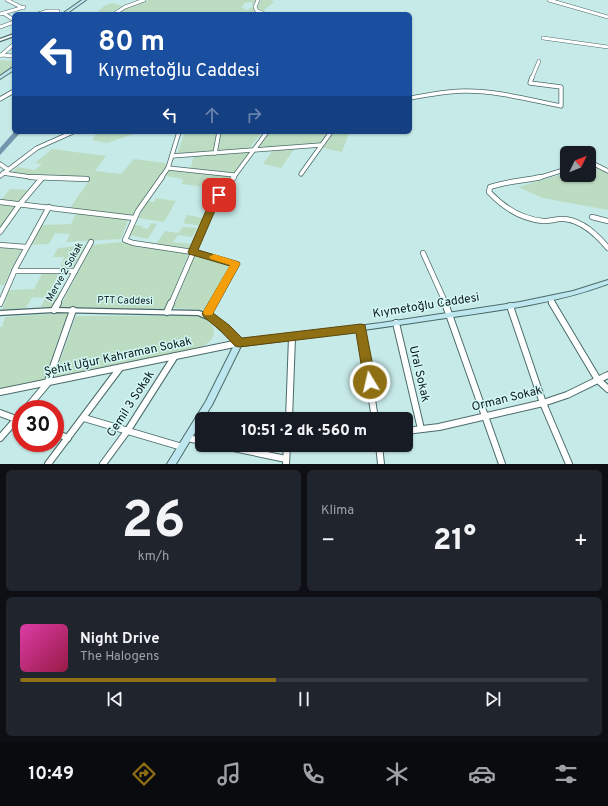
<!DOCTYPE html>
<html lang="tr">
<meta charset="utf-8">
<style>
:root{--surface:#171b24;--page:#20242c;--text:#f1f3f6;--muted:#9ea1a6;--line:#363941;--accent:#8e6f13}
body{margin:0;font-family:Overpass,sans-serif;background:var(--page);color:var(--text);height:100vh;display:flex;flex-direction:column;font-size:15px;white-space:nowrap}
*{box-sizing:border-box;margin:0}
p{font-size:13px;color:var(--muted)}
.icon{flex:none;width:22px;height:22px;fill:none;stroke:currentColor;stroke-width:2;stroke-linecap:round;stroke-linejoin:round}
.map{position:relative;height:464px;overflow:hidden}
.sheet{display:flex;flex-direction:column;gap:6px;padding:6px;background:#0d0f14;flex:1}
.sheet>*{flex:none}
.banner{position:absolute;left:12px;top:12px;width:400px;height:122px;border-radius:6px;box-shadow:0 1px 3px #0004;background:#1a4fa0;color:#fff;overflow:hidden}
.needle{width:26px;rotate:47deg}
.fabs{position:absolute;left:560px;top:146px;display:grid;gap:8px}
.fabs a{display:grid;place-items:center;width:36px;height:36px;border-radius:6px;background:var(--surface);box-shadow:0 1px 3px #0004;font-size:20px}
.speed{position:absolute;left:12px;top:400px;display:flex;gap:8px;font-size:20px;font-weight:700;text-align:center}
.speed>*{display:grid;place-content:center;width:52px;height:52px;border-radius:50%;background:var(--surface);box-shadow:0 1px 3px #0004;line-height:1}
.speed .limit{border:6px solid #d22;background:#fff;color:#111}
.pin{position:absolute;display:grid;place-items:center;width:34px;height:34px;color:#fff;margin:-17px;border-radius:8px;box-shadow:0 2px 6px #0006}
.me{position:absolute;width:44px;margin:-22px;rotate:351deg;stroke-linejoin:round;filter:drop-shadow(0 0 3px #0008)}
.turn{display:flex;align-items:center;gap:14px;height:84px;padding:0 20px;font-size:18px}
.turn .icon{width:52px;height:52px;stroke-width:2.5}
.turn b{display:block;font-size:28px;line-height:34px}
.lanes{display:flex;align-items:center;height:38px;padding:0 20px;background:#0003;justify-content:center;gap:20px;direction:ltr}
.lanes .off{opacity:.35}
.big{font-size:30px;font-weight:800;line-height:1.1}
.sheet .card{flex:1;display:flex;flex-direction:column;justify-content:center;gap:6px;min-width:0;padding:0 14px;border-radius:6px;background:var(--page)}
.sheet .dial{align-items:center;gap:0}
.dial b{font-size:52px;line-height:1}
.song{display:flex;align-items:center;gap:12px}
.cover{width:48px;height:48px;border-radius:6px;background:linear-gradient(135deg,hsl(320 70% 55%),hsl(340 70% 35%))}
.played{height:4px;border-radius:2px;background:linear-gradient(90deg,var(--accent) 45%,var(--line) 45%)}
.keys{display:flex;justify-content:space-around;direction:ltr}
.heat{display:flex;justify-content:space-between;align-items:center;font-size:22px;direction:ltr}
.sheet .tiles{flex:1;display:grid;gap:6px;grid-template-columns:1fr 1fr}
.card:last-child{grid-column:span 2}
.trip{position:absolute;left:195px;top:412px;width:218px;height:40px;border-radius:6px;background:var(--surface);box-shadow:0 1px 3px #0004;font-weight:800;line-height:40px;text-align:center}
.tab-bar{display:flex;height:64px;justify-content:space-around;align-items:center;background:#090b0e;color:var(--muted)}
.tab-bar .icon{width:28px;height:28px}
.tab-bar .on{color:var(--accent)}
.tab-bar b{font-size:18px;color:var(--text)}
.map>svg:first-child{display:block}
</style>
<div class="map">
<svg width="608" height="464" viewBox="0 0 608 464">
<rect width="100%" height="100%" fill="#c6eae8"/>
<!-- green -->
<g fill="#bcdcc2">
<path d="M149 0H256L255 5H252V2L244 3V5L241 7 247 10 254 6 255 10 258 12V5L261 0H271L274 2 263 11 265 13 263 14H117L130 6Z"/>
<path d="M112 3 122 6 108 14 96 13 104 6Z"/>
<path d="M0 60 14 61V65L1 75H0Z"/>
<path d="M97 132H139L107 143 92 140Z"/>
<path d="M185 132H217L214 152 177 154Z"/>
<path d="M241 132H262L249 149 216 152 220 134H240Z"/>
<path d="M268 132H329L320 144 256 148Z"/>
<path d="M334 132 349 133 342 152 323 148Z"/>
<path d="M52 149 106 156 95 171 121 174 134 159 166 163V167L133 216 70 208 90 179 60 176 58 178 11 173 18 167 35 170 42 164 35 163Z"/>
<path d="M294 149 281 168 263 164 273 150Z"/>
<path d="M251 151 233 174 190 169 194 156Z"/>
<path d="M596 167 608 172V210L543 198 518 187 567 173V175H589V168Z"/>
<path d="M170 169 231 176 220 189 182 184 183 179 166 176Z"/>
<path d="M10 189 29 190 18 203 0 201Z"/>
<path d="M156 198 176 201 164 222 138 218 148 201 154 202Z"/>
<path d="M0 204 16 206 0 230Z"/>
<path d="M77 211 129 218 121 239 66 242 70 234 55 233 49 244 29 245 42 225 71 224Z"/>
<path d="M187 215 204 218 200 226 183 223Z"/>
<path d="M151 223 157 224 148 239 129 235 135 225 143 226 142 228 148 229Z"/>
<path d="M183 227 197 228 192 237 178 235 173 242 191 244 189 250 156 244 165 231 178 233Z"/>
<path d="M121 242 189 253 168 306 164 309 60 307 92 245Z"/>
<path d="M88 245 75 269H60L64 257H53L58 248Z"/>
<path d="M0 248 21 249V251L4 285H0Z"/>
<path d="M195 254 232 265 207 310 173 308Z"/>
<path d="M43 272 59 273 50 291 61 292 52 307H41L45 298 32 297 26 308 2 310 9 290 34 289Z"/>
<path d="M68 313 45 378 42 383 0 389V327H2L5 317Z"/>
<path d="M76 316H198C209 317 220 331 210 341 207 344 203 346 199 348L56 379 54 378Z"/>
</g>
<!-- water -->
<path fill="#7196ad" d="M14 132H21L0 155V148Z"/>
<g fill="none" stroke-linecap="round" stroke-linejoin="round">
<defs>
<g id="minor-far3">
<path d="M7 0 23 8"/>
<path d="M258 0 255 7 257 11 265 14"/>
<path d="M549 0 608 17"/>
<path d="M3 13 14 20"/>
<path d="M0 14 24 7"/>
<path d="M38 14 48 11H58V14"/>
<path d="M114 14 125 7 144 0"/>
<path d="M0 27 14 22"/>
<path d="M543 38 608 47"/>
<path d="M1 55 14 56"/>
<path d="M0 56 14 44"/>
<path d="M532 78 539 61"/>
</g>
<g id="minor-far2">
<path d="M410 98C428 95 447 91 466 91 498 91 530 100 561 106V87L530 83 532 77"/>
<path d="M0 99 14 91"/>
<path d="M215 153 219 132"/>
<path d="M172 156 321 145"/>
<path d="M0 164 7 169"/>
<path d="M589 165 594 164 608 171"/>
<path d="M168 168 234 175"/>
<path d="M3 173 38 178"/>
<path d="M301 174 331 132"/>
<path d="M0 176 37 148 73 132"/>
<path d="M161 178 168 168 179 132"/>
<path d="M233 178 267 132"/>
<path d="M538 178 567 169"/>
</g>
<g id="minor-far1">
<path d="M30 177 87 179"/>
<path d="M162 177 138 211 125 240 133 243 199 253 235 264 213 304"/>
<path d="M541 177C524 181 507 181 490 187L489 192C503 207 522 219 543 221 550 222 557 218 565 219 583 221 597 235 608 248"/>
<path d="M0 202 134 218"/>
<path d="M592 217 608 221"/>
<path d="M0 232 20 204 42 178"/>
<path d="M0 245 26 247"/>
<path d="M423 253 446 304"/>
<path d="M14 271H75"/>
<path d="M550 299 553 304"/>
<path d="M0 304 16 267 49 207"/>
<path d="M57 304 91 242"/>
<path d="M171 304 216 200 234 177"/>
</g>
<g id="minor">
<path d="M445 303 502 464"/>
<path d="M552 303 598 380 608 389"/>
<path d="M510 306 543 403 569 464"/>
<path d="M54 310 58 303"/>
<path d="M167 312 171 303"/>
<path d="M207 314 213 303"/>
<path d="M396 323 421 429"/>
<path d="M361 328 375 419"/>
<path d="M0 392 239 343"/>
<path d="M26 409 47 384 73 310"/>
<path d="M0 413 21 421"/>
<path d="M84 418 182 447"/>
<path d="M289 419 292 337"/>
<path d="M406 431 439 427 543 403 567 395 608 375"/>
<path d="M55 433 68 438"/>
<path d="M0 438 21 414"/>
<path d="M187 438 202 441"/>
<path d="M219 445 286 459"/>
<path d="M379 445 381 464"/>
<path d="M48 464 120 368"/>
<path d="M103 464 128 430 175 356"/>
<path d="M286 464 287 445"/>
</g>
<g id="tertiary">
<path d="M14 34V36L0 41V39Z"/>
<path d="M54 308 199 311 214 316 242 343 241 345 239 346 237 345 210 320 198 315 54 312 0 315V311Z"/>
</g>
<g id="secondary">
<path d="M82 0H86L66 14H62Z"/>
<path d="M13 67H14V70L0 79V76Z"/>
<path d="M608 280V284C554 304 496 311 439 319 374 329 308 338 241 346L212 405 203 419H202V421L176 464H167L206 401 236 341 381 323 520 302 573 291Z"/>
</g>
</defs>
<!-- minor-far3 casing -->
<use href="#minor-far3" stroke="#4b6b6a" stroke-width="4"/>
<!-- minor-far2 casing -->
<use href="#minor-far2" stroke="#4b6b6a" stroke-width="5"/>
<!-- minor-far1 casing -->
<use href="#minor-far1" stroke="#4b6b6a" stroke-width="6"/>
<!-- minor casing -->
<use href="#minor" stroke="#4b6b6a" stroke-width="8"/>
<!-- tertiary casing -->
<use href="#tertiary" stroke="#4b6b6a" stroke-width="2.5"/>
<!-- secondary casing -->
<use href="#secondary" stroke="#4b6b6a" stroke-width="2"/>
<!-- minor-far3 -->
<use href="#minor-far3" stroke="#fff" stroke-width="3"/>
<!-- minor-far2 -->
<use href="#minor-far2" stroke="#fff" stroke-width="3.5"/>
<!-- minor-far1 -->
<use href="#minor-far1" stroke="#fff" stroke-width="4.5"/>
<!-- minor -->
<use href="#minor" stroke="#fff" stroke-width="6"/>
<!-- tertiary -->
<use href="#tertiary" fill="#fff" fill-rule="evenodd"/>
<!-- secondary -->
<use href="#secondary" fill="#bee6ee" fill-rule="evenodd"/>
</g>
<!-- route -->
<path fill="#8e6f13" stroke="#5c480c" d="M219 192 223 195 217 206 198 250 239 262 240 264 213 313 229 325 242 338 361 324 365 325 376 382 374 386 370 387 366 386 364 382 356 333 239 347 235 346 221 331 204 317 202 314 230 266 189 254 188 252 208 206 216 193Z"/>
<!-- slow -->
<path fill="#f59e0b" d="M214 254 239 262 240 264 212 315H205L203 312 230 265 211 259 209 257Z"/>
<g text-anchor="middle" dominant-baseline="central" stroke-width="3" stroke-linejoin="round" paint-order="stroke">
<!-- street labels -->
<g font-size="10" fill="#0c1918" stroke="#d3f7f5">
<text transform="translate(65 272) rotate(-61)">Merve 2 Sokak</text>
<text transform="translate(125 301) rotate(1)">PTT Caddesi</text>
</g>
<!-- near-street labels -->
<g font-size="12" fill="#0c1918" stroke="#d3f7f5">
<text transform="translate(426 306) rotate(-9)">Kıymetoğlu Caddesi</text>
<text transform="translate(118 357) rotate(-12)">Şehit Uğur Kahraman Sokak</text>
<text transform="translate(419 374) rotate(77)">Ural Sokak</text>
<text transform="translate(507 399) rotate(-14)">Orman Sokak</text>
<text transform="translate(131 404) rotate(-57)">Cemil 3 Sokak</text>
</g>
</g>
</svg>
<div class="fabs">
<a><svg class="needle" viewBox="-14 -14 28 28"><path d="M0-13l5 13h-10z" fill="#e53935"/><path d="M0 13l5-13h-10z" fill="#9ea1a6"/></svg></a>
</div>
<div class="speed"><div class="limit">30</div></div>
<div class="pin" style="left:219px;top:195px;background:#d93025"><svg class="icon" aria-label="arrive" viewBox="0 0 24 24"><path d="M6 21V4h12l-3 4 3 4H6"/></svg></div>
<svg class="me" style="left:370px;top:382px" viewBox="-20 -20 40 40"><circle r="17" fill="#8e6f13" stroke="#fff" stroke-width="3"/><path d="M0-11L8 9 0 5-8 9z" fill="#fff"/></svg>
<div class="trip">10:51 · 2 dk · 560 m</div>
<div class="banner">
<div class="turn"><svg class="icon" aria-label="left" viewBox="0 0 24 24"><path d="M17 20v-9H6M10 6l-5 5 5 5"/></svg><div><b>80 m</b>Kıymetoğlu Caddesi</div></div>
<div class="lanes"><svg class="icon" aria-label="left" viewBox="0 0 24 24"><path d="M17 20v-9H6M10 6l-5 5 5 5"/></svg><svg class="icon off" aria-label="ahead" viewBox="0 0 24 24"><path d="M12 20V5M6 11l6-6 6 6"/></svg><svg class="icon off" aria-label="right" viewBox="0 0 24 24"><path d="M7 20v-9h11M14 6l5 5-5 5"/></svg></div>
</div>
</div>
<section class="sheet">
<div class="tiles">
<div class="card dial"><b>26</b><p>km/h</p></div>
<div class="card"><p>Klima</p>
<div class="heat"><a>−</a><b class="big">21°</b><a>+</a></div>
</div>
<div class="card">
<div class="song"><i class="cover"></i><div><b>Night Drive</b><p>The Halogens</p></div></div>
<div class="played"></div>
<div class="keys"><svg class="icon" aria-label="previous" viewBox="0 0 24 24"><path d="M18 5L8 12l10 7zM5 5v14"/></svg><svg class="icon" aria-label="pause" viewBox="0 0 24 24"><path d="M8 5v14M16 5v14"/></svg><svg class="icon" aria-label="next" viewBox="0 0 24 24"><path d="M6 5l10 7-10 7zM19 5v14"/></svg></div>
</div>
</div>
</section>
<nav class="tab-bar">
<b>10:49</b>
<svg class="icon on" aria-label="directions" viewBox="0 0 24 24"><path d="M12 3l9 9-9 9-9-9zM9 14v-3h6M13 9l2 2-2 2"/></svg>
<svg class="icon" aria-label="music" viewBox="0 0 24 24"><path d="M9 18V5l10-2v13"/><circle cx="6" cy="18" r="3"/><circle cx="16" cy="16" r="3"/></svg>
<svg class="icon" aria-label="phone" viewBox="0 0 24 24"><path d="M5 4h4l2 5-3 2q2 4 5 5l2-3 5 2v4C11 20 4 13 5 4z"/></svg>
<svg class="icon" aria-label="climate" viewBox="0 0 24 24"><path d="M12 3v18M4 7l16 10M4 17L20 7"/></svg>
<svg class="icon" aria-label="car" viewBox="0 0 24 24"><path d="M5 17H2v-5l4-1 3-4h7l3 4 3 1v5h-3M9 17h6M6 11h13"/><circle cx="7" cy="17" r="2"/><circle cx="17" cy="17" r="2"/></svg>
<svg class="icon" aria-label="filters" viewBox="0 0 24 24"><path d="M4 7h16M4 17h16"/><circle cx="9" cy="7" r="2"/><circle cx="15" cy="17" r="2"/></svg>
</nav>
